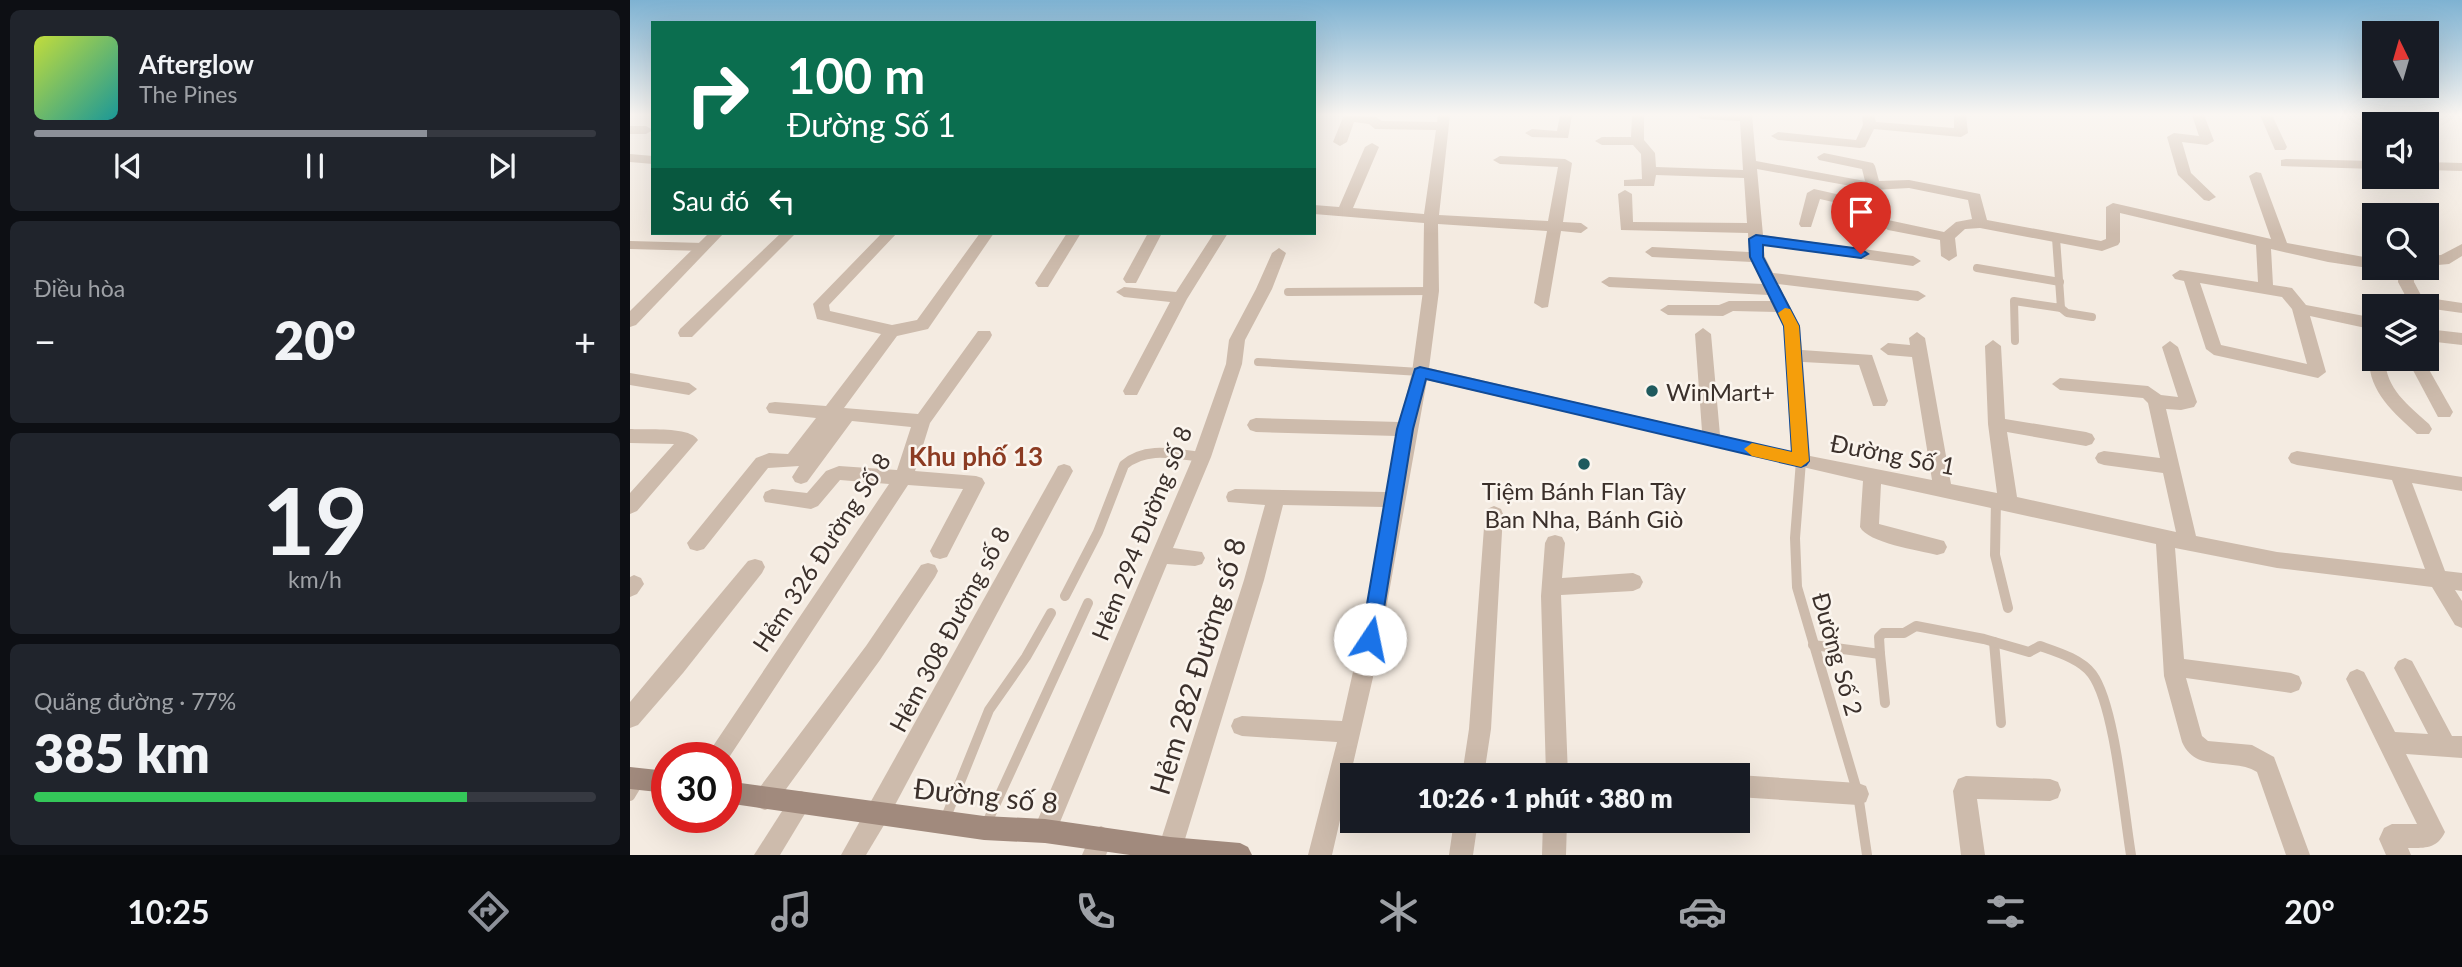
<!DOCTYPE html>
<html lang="vi">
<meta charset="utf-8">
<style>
:root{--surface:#171b24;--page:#20242c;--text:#f1f3f6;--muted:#9ea1a6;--line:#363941;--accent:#8c9099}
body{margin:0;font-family:Lato,sans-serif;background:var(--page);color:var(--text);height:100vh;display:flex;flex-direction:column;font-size:26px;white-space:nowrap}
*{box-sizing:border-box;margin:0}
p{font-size:23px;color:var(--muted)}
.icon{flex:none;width:38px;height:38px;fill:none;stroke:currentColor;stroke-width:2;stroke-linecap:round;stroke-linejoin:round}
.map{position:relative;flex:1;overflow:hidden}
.sheet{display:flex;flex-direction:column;gap:10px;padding:10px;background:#0d0f14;width:630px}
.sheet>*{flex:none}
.guide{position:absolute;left:21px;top:21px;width:665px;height:214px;border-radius:0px;box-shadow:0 7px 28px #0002;background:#0b6e4f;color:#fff;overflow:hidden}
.needle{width:46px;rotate:355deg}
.controls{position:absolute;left:1732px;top:21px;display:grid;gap:14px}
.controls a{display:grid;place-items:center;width:77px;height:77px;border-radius:0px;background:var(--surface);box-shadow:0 7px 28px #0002;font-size:35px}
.speed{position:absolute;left:21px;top:742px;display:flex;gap:14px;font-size:35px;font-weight:700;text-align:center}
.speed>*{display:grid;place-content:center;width:91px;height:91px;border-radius:50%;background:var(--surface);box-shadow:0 7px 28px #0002;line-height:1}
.speed .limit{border:10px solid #d22;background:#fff;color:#111}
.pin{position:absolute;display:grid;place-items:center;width:60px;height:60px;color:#fff;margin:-72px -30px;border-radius:50% 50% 50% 0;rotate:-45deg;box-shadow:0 0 7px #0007}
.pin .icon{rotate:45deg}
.me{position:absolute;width:77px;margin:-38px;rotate:11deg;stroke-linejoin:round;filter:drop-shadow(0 0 5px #0008)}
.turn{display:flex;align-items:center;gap:24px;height:147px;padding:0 21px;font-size:32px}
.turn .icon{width:91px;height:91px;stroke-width:2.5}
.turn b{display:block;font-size:49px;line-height:60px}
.then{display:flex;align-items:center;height:66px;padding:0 21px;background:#0003;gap:14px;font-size:26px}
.big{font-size:52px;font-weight:800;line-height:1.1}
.sheet .tile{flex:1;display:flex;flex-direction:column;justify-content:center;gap:10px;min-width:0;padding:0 24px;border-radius:10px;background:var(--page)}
.sheet .dial{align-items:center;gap:0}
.dial b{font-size:91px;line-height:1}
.song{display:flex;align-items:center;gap:21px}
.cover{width:84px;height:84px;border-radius:10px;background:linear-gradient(135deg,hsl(70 70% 55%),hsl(180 70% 35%))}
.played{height:7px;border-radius:4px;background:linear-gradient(90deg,var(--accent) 70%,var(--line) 70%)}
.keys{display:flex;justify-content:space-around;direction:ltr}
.heat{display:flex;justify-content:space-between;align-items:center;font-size:38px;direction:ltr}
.charge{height:10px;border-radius:5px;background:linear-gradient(90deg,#34c759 77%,var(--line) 0)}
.trip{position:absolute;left:710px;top:763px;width:410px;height:70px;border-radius:0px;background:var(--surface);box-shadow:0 7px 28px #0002;font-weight:800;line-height:70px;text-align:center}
.menu{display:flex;height:112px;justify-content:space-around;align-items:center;background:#090b0e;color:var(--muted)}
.menu .icon{width:49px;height:49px}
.menu .on{color:var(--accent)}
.menu b{font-size:32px;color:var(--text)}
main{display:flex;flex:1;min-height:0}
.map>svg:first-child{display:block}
</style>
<main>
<section class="sheet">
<div class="tile">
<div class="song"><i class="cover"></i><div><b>Afterglow</b><p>The Pines</p></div></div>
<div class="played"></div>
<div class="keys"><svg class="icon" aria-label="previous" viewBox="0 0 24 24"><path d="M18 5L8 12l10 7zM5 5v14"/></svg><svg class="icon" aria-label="pause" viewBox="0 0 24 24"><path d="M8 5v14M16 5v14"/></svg><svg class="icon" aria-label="next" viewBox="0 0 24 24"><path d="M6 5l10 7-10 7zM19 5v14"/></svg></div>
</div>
<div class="tile"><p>Điều hòa</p>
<div class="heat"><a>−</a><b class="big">20°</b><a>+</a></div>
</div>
<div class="tile dial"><b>19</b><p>km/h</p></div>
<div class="tile"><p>Quãng đường · 77%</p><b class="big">385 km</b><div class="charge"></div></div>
</section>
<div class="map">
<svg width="1832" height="855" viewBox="0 0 1832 855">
<rect width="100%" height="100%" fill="#f4ebe1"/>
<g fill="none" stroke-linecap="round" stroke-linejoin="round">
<!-- lane-far1 -->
<g stroke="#cdbbac" stroke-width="8">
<path d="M0 245 73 247"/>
<path d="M1347 268 1430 282"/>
<path d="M658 292 801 291"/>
<path d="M1431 308 1437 313 1462 317"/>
<path d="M1385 341 1384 301 1431 308 1426 238"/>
<path d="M628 362 790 372"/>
</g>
<!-- lane -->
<g stroke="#cdbbac" stroke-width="10">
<path d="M1171 461 1165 538 1167 587 1228 794 1237 855"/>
<path d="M1366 500 1365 555 1378 608"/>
<path d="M435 596 468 532 494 465C516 446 545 454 572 457"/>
<path d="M1364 642 1371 723"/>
<path d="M1183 645 1250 654 1249 637 1253 633H1274L1286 626 1354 639 1399 652 1410 646C1427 652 1451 659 1462 674 1485 705 1494 814 1501 855"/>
<path d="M1250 654 1255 703"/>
<path d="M0 796 9 781"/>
<path d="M314 822 359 710 396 657 421 613"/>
<path d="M355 827 458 603"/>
</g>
<!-- street -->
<g fill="#cdbbac" fill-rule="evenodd">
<path d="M714 115 746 117 752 121 807 122 808 115H820L809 215 918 221 928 167 870 164 863 160 870 156 935 159 942 163 933 222 951 223 958 228 951 233 931 231 918 307 912 308 904 303 917 231 808 224 809 291 799 368 1072 431 1065 334 1073 328 1081 334 1090 435 1161 452 1154 326 1147 312 1103 311 1093 316 1038 315 1030 310 1038 305H1089L1099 301H1142L1139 295 979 287 971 282 979 277 1133 284 1122 262 1022 257 1015 252 1022 247 1119 252 1118 233 991 230 988 194 995 190 1002 194 1003 222 1117 223 1114 178 1026 175 1024 186H994V180L1012 179 1011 154 1003 145H972L965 141 972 137H1001L1002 115H1014V140L1025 153 1026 167 1113 170 1110 121 1071 119 1065 115H1122L1126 161 1235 181 1232 169 1189 160 1187 157 1194 153 1243 163 1245 166 1249 181 1279 180 1350 194 1357 220 1471 241 1476 239V207L1483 203 1641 239 1619 176 1626 172 1631 173 1657 243 1745 259V268H1750L1745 269 1698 262 1641 249 1643 285 1662 288 1676 305 1745 318V330L1680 316 1696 372 1688 378 1584 355 1576 349 1554 281 1545 279 1542 275 1550 270 1628 282 1626 245 1490 213V242L1488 245 1472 251 1350 228 1335 229 1325 238 1327 256 1319 261 1311 256 1310 240 1258 230 1251 225 1258 220 1314 232 1326 222 1342 219 1338 200 1279 188 1243 190 1127 169 1133 235 1283 256 1291 261 1283 266 1133 245 1135 257 1143 273 1288 291 1296 296 1288 301 1148 284 1170 326 1172 350 1242 355 1258 401 1255 406H1243L1229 365 1173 362 1180 456 1302 480 1282 357 1258 355 1250 349 1258 343 1280 345 1279 338 1287 332 1295 338 1321 484 1367 493 1358 424 1355 346 1363 340 1371 346 1375 419 1456 432 1462 434 1465 439 1462 444 1456 446 1377 432 1387 497 1546 532 1533 473 1474 465 1468 463 1465 458 1468 453 1474 451 1530 458 1518 403 1513 398 1430 390 1422 384 1430 378 1518 386 1531 395 1548 397 1532 347 1540 341 1548 347 1567 402 1564 407 1551 410 1536 409 1566 536 1647 552 1795 569 1762 480 1667 465 1661 463 1658 458 1661 453 1667 451 1832 477V491L1782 483 1815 571 1832 573V591L1825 590 1832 601V628L1825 625 1802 587 1647 568 1545 548 1554 659 1661 673 1669 676 1672 683 1669 690 1661 693 1556 678 1572 736 1578 741 1622 745 1644 757 1680 855H1656L1627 772C1603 757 1566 774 1552 742L1534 676 1526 544 1251 484 1249 524 1314 541 1317 547 1314 553 1307 555C1288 550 1238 543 1230 527L1233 481 797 380 747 660 702 855H678L707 742 612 736 604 733 601 726 604 719 612 716 712 721 733 627 754 507 653 505 634 580 552 849 549 855H531L528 849 614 580 635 505 598 502 596 497 598 492 605 489 756 492 767 436 626 432 620 430 617 425 620 420 626 418 770 422 782 372 793 291 794 223 684 214V205L709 207 735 147 742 143 749 147 723 208 794 214 806 130 745 129 739 124 724 122 717 142 710 146 703 142ZM1570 283 1652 297 1662 309 1677 364 1591 345Z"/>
<path d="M930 115H942L938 138 902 137 895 133 902 129 927 131Z"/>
<path d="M1232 115H1244L1246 122 1324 128V115H1336L1338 133 1331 137 1244 129 1235 147 1230 148 1148 140 1141 136 1148 132 1226 140 1233 125Z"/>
<path d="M1562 115H1574L1584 141 1577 145 1552 142 1561 173 1586 197 1579 201 1574 200 1548 175 1537 137 1544 133 1569 136Z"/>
<path d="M1630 115H1642L1657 147 1655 150H1645Z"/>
<path d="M0 126H16L23 130 16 134H0Z"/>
<path d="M0 154 23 156V164L0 162Z"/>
<path d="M1656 159 1745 161V169L1651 166V160Z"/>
<path d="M1797 162 1832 163V171L1797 170Z"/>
<path d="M1184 189 1233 200 1235 203 1228 234H1218L1216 231 1220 206 1190 199 1181 227H1171L1169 224 1177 193Z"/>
<path d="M79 233H94L6 325 0 327V311Z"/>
<path d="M151 233H166L62 337H50L48 333 50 329Z"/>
<path d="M252 233H267L199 305 200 311 262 325 287 320 350 233H364L298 329 267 336 214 408 288 414 348 331H360L362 335 360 339 300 423 285 471 346 476 352 478 355 483 317 557 310 559 303 557 300 551 333 489 278 485 96 762V758H75L259 484 210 480 188 506 181 509 135 502 133 497 135 492 142 489 177 493 196 471 209 466 267 470 281 427 222 421 177 482 171 484 165 482 162 477 169 466 138 468 74 549 67 551 60 549 57 543 126 458 139 453 158 454 186 418 139 413 136 408 139 403 145 402 196 406 251 334 187 319 183 304Z"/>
<path d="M437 233H451L418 287H408L405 283Z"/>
<path d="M518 233H532L506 283H496L493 279Z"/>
<path d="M584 233H598L557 299 507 395H495L493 391 540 302 494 297 486 292 494 287 546 292Z"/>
<path d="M1832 244V256L1819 264 1797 266V256L1811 255Z"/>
<path d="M649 248 656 253 642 289 615 340 612 364 581 457 543 548 572 552 575 558 572 564 565 566 537 564 423 839 415 843 407 839 403 831 563 457 596 364 599 340 626 289 642 253Z"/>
<path d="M1769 268H1783L1784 282 1792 297 1832 303V313L1760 303 1758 299 1760 295H1775L1768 282Z"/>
<path d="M1797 329 1832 333V345L1797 341Z"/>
<path d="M1745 354V359H1755C1756 389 1778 405 1799 424L1802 429 1799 434H1787C1764 413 1739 392 1739 359Z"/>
<path d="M1777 359H1793L1823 412 1820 417H1808Z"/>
<path d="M0 373 59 383 67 389 59 395 0 385Z"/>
<path d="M0 429C16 430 60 426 68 440L7 511 0 514V493L44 444 0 443Z"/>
<path d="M434 464 440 466 443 471 257 820 236 855H211L428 466Z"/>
<path d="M864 506 871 509 873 514 861 729 854 775H832L839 729 855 514 857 509Z"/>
<path d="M925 535 932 537 935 543 932 578 1003 573 1010 576 1013 582 1010 588 1003 591 931 595 938 775H916L911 596 915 543 918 537Z"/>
<path d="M125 559 132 561 135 567 132 573 53 673 8 725 0 728V702L118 561Z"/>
<path d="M298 563 305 565 308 571 305 577 250 660 143 807 135 810 127 807 124 799 127 791 236 646 291 565Z"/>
<path d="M4 575 11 578 14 584 7 594 0 597V577Z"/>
<path d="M1775 658 1782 661 1822 736H1832V758L1776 754 1815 832C1807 849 1795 848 1778 848L1781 855H1756L1749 839 1754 828 1762 824H1787L1716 679 1720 672 1727 669 1734 672 1765 732 1798 734 1764 668 1768 661Z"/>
<path d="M1107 775H1108L1228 783 1236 786 1239 794 1236 802 1228 805 1108 797Z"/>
<path d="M1336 776 1420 779 1428 782 1431 790 1428 798 1420 801 1347 799 1355 855H1331L1323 791 1328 779Z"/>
<path d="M171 791 179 794 182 802 150 855H124L163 794Z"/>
<path d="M824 821H848L843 855H819Z"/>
<path d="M913 821H937L936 855H912Z"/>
<path d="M471 826 479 830 483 838 476 855H452L463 830Z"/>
</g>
<!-- secondary -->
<g fill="#a18a7d" fill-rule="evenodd">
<path d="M0 767 37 771V793L0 789Z"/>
<path d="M96 781 354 816 415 819 540 837 610 843 618 847 622 855H500L415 843 354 840 96 803Z"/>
</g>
</g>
<!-- sky -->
<linearGradient id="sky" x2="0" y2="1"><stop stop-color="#7eb2d2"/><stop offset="0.49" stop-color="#faf6f2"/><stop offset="1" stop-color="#faf6f2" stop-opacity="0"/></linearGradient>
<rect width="1832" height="234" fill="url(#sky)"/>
<!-- route -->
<path fill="#1a73e8" stroke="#114b97" stroke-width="2" d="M1126 235 1231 249 1238 254 1231 258 1133 245V257L1169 326 1179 461 1176 465 1171 467 796 379 783 429 749 639 747 645 740 648 733 645 731 639 767 429 785 369 790 367 1162 452 1154 326 1120 257 1119 239Z"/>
<!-- slow -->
<path fill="#f59e0b" d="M1155 308 1160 309 1169 326 1179 461 1171 467 1122 456 1114 449 1122 443 1162 452 1154 326 1148 313Z"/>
<!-- markers -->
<g fill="#1f5a5e" stroke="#fbf5ee" stroke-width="2.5">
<circle cx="1022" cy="391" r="7"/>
<circle cx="954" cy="464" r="7"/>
</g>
<g text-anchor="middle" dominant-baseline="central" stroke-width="5" stroke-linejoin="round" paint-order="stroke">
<!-- poi labels -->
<g font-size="24" fill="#3b302b" stroke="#fbf5ee" text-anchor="start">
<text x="1036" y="391">WinMart+</text>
<text x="954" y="490" text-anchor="middle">Tiệm Bánh Flan Tây<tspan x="954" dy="28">Ban Nha, Bánh Giò</tspan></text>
</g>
<!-- street labels -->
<g font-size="24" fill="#3b302b" stroke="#fbf5ee">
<text transform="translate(1263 454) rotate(11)">Đường Số 1</text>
<text transform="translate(511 533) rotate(-68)">Hẻm 294 Đường số 8</text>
<text transform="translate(191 552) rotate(-57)">Hẻm 326 Đường Số 8</text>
<text transform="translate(319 629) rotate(-62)">Hẻm 308 Đường số 8</text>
<text transform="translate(1208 654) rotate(74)">Đường Số 2</text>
</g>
<!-- neighbourhood labels -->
<g font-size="26" font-weight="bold" fill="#8c3b22" stroke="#fbf5ee">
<text x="346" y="456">Khu phố 13</text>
</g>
<!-- near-street labels -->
<g font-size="28" fill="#3b302b" stroke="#fbf5ee">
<text transform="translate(567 666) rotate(-73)">Hẻm 282 Đường số 8</text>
<text transform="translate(356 795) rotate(6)">Đường số 8</text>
</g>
</g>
</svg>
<div class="controls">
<a><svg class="needle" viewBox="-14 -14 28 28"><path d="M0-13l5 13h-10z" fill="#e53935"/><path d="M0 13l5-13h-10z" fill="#9ea1a6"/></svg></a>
<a><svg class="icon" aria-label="sound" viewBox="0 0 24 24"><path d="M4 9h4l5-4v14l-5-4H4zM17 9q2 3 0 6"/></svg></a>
<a><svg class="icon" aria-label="search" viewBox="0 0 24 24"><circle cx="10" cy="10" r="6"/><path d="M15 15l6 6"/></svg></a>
<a><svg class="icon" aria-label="layers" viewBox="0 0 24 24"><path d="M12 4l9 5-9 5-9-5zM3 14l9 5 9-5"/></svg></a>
</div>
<div class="speed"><div class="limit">30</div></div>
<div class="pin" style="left:1231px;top:254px;background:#d93025"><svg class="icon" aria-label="arrive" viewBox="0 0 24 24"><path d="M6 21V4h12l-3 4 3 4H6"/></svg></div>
<svg class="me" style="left:740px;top:639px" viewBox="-20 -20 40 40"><circle r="19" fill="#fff"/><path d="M0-13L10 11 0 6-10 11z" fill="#1a73e8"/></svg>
<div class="trip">10:26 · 1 phút · 380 m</div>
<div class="guide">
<div class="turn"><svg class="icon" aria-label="right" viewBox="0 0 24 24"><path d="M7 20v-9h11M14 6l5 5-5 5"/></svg><div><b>100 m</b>Đường Số 1</div></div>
<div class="then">Sau đó<svg class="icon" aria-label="left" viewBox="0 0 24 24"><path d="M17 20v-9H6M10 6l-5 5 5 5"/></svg></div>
</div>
</div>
</main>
<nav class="menu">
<b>10:25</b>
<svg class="icon on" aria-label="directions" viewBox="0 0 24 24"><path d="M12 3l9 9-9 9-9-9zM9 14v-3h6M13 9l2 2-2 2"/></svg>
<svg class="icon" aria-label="music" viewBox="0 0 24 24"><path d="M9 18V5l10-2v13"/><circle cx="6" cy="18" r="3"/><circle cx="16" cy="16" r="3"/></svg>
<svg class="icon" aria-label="phone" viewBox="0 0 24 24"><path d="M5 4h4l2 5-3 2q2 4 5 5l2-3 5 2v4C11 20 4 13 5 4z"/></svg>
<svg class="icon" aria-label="climate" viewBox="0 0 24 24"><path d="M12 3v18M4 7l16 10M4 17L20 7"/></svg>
<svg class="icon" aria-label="car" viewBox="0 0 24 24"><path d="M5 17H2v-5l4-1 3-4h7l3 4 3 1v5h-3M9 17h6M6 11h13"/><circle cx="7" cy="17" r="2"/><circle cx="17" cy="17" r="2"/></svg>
<svg class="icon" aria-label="filters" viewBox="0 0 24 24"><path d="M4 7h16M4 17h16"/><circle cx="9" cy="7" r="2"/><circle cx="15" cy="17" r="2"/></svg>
<b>20°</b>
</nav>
